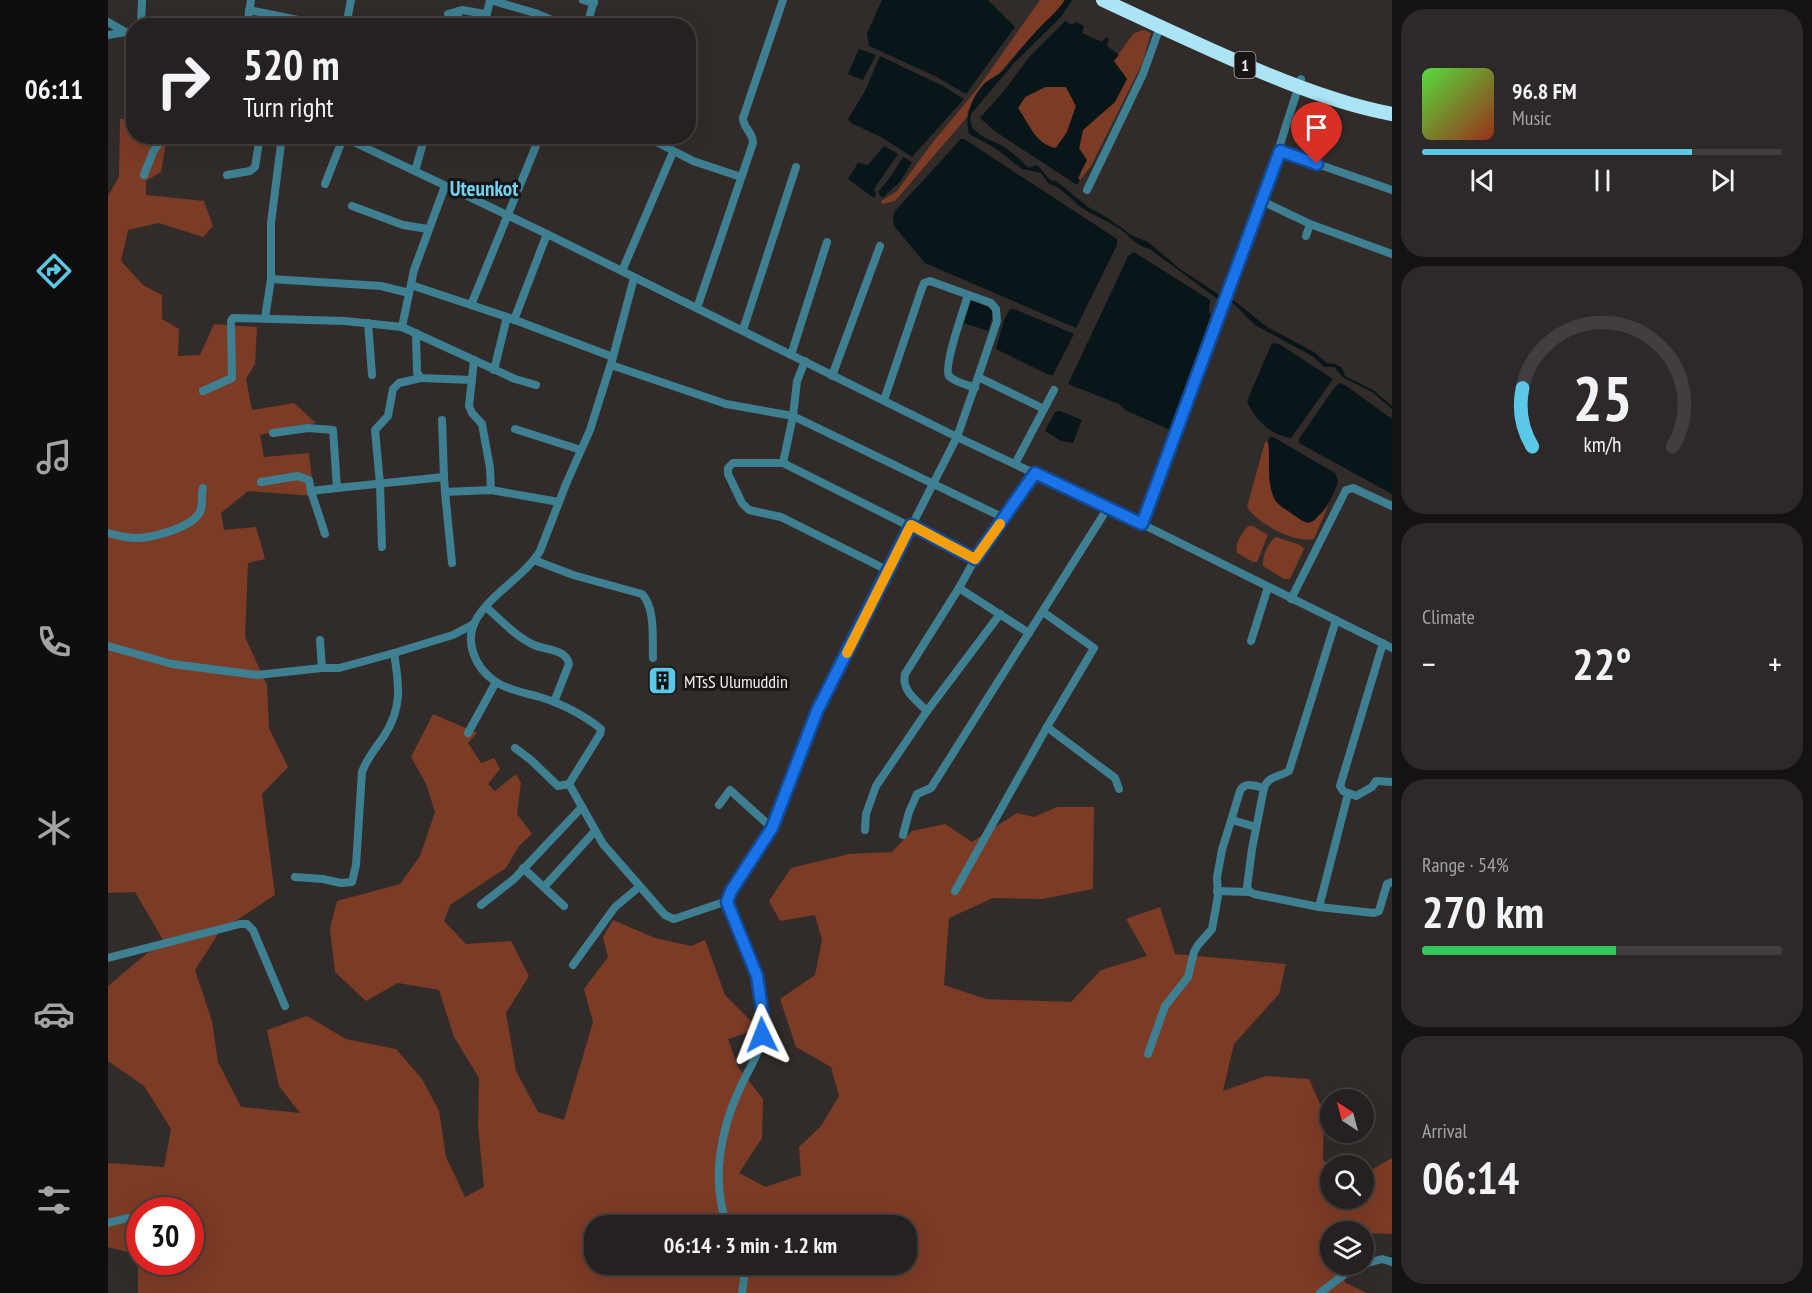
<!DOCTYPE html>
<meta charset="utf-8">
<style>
:root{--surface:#252120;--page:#2d2929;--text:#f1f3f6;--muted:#a3a3a5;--line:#423e3e;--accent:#5ac8e6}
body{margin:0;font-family:"PT Sans Narrow",sans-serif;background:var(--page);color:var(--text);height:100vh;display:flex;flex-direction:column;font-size:22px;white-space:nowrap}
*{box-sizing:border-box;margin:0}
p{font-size:20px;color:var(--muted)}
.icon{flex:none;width:33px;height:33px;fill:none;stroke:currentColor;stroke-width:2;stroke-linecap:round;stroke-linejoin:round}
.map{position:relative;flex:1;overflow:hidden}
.details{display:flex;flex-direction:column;gap:9px;padding:9px;background:#141212;width:420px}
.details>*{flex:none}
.hud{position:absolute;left:18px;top:18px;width:570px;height:126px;border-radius:24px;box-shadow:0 6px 24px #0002,0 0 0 2px var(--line);background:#252120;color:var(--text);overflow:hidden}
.needle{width:39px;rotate:324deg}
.fabs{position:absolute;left:1212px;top:1089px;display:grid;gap:12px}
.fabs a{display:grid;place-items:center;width:54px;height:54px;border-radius:50%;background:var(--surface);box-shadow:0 6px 24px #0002,0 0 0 2px var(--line);font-size:30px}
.speed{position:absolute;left:18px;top:1197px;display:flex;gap:12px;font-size:30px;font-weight:700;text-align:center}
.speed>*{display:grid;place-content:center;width:78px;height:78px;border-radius:50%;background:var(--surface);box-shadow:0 6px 24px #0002,0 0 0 2px var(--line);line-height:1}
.speed .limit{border:9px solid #d22;background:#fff;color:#111}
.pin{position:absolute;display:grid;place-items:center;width:51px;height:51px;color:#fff;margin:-62px -26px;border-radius:50% 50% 50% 0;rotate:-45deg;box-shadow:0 0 6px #0007}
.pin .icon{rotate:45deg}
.me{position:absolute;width:66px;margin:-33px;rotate:358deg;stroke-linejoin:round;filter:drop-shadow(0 0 4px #0008)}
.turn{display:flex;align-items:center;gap:21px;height:126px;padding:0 18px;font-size:27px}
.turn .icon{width:78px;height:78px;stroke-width:2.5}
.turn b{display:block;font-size:42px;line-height:51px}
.big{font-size:45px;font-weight:700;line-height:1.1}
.details .widget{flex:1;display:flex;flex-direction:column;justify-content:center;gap:9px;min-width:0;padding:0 21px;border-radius:24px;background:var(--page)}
.details .dial{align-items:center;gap:0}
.dial svg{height:156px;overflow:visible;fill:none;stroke:var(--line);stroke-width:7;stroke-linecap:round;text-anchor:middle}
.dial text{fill:var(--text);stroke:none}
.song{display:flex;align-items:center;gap:18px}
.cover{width:72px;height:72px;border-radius:9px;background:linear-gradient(135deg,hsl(110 70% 55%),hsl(10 70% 35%))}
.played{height:6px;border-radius:3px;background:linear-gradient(90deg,var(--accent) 75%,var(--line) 75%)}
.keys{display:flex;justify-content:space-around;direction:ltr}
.heat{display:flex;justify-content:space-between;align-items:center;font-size:33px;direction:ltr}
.charge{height:9px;border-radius:4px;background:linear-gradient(90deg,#34c759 54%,var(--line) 0)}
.trip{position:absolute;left:476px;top:1215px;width:333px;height:60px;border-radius:24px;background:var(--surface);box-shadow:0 6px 24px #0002,0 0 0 2px var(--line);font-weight:700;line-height:60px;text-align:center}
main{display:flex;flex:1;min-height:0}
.tab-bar{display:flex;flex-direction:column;width:108px;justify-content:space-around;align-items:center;background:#0f0d0d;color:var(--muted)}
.tab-bar .icon{width:42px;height:42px}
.tab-bar .selected{color:var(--accent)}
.tab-bar b{font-size:27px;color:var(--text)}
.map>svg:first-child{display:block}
</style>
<main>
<nav class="tab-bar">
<b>06:11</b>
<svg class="icon selected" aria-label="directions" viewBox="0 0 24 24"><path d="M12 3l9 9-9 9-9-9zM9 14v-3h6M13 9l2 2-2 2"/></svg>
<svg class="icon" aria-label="music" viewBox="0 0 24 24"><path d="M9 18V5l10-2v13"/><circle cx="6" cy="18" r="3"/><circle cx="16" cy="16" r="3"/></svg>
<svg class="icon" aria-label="phone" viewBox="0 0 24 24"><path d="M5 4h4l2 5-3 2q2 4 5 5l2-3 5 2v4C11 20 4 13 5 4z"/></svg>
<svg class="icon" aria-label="climate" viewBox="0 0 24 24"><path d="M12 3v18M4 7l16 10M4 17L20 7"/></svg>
<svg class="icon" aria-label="car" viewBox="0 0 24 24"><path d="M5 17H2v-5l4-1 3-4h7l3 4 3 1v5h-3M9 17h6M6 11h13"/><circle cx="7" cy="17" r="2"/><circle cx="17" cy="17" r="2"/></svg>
<svg class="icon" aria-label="filters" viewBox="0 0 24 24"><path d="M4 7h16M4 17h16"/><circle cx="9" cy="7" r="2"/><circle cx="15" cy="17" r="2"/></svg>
</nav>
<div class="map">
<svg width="1284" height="1293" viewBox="0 0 1284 1293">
<rect width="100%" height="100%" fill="#312c2a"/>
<!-- green -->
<g fill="#7b3b25" fill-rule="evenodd">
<path d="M932 0H957C946 17 929 30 916 45 896 66 879 89 860 111L859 117 787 201 774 204 773 201 789 191 825 142 870 88Z"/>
<path d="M1036 30 1043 33 1035 62 983 166 972 180 970 178 973 173 971 149 975 130 988 117 1006 60 1026 33Z"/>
<path d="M937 87H958L968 106 959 132 948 148C929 146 920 123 910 108L917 97Z"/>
<path d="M12 119H25L26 136 59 137 53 172 38 181V195L96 201 105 226 95 237 51 223 20 230 13 261 35 285 54 295V319L71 329 70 356 92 355 106 324 149 327 147 364 138 379 144 410 186 403 208 423 152 435 156 457 201 453 206 496 140 491 113 513 116 530 148 527 157 559 140 563 137 637 159 685 161 728 180 767 154 794 167 895 112 931 87 970 104 1021 110 1062 133 1107 192 1113 171 1086 159 1030 199 1016 238 1039 288 1049 314 1079 331 1111 338 1157 357 1197 376 1187 370 1126 371 1078 346 1037 331 990 290 983 258 1001 227 972 222 929 229 901 292 884 312 856 327 812 318 784 303 757 325 714 369 733 360 743 373 763 386 758 392 769 380 784 387 791 408 774 413 783 409 814 424 834 411 846 398 868 342 905 336 921 358 944 403 941 421 976 398 1013 408 1071 430 1112 456 1120 485 1022 476 989 500 957 495 937 505 920 547 938 583 946 597 940 617 995 651 1029 620 1039 630 1067 655 1099 654 1138 631 1173 658 1187 693 1175 691 1147 713 1126 731 1096 723 1067 688 1047 672 999 707 975 714 940 707 915 672 921 661 901 683 868 741 854 784 852 804 831 837 824 864 842 909 813 926 817 949 807H986L985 889 934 899 885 898 841 918 836 985 878 999 963 1002 993 970 1039 956 1018 919 1052 907 1067 954 1178 964 1171 994 1126 1044 1115 1091 1158 1076 1201 1079 1216 1113 1215 1160 1222 1166V1198H1256V1174L1284 1158V1234L1222 1232V1264L1228 1265 1238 1283 1259 1293H30V1255L0 1247V1163L56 1167 63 1129 36 1086 0 1061V986L55 940 27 892 0 893V196L11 177ZM32 1210H82V1262H32ZM486 1226H798V1264H486Z"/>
<path d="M1157 442H1160L1161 445V481L1212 515 1220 506 1206 539C1187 544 1149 523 1139 507Z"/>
<path d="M1140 526H1145L1160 535 1149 562H1145L1129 553C1126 544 1134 533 1140 526Z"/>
<path d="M1168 537 1192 545 1196 549 1182 579H1176L1155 566C1154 557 1160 542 1168 537Z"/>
</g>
<!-- water -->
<g fill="#081519" fill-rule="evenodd">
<path d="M774 0H880L907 27 858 94 827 76 761 46 759 33Z"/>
<path d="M957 0H964L953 17 906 63 863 114C858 135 884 139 898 148 906 154 914 160 920 168L928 165 930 166 942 180 948 181 980 207 1000 218 1023 235 1040 242 1072 269 1110 294 1124 299 1159 327 1206 352 1219 363 1227 364 1234 368 1237 376 1265 390 1284 406V409L1264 392 1236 378 1226 367H1216L1206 357 1147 325 1121 299H1110L1104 295 1042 249C1029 247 1022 236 1012 229 1000 221 986 216 974 208 964 201 953 186 941 184L933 173 914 169 887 148 861 134C856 116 864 96 877 83 883 78 891 75 896 70 908 55 919 41 932 27 941 18 950 11 957 0Z"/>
<path d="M957 21 964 25 968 22 976 26 974 33 994 42 998 37 1001 39 999 46 1011 55 1006 61 1019 79 1007 102 975 130 971 148 979 160 970 178 972 180 969 185 888 132 872 118 895 92 923 55ZM937 87H958L968 106 959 132 948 148C929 146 920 123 910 108L917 97Z"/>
<path d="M751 49 768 55 755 80 740 74Z"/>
<path d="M772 56 835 86 856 99 804 157 775 138 743 123 740 119 757 91Z"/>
<path d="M853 139H856L1009 239V245L968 328 817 263 786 226 785 217 787 211Z"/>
<path d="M776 146 790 154 766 189 768 195 766 198 740 179 750 163 760 165Z"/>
<path d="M795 157 804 162 792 182 774 198 770 192 781 179Z"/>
<path d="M1026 252 1102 300 1101 312 1103 315 1062 430 1017 410 1011 404 960 384 1017 263 1020 256Z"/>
<path d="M863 300 880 307 884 311V318L880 331 856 323Z"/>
<path d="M902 309H906L966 334 945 375H941L888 349 896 320Z"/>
<path d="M1164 343 1171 344 1225 379 1183 438C1163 436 1146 419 1139 401Z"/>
<path d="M1231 383 1237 385 1284 419V494L1191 443V439L1226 388Z"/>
<path d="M952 411 974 420 965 443 953 441 937 431 947 412Z"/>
<path d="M1165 437 1227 473 1230 481C1227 492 1222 501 1216 509 1202 527 1201 526 1183 513 1177 509 1169 505 1166 498 1158 480 1163 460 1160 442L1161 438Z"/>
</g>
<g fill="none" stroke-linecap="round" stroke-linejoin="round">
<!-- street -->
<g stroke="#3e8092" stroke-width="8">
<path d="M382 0 427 13 458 26"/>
<path d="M475 0 486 3"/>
<path d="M141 10 220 26"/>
<path d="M340 14 354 10 377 14"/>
<path d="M0 22 26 37"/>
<path d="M33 26 34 0"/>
<path d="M139 26 143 0"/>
<path d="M238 26 243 0"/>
<path d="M347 26 351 11"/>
<path d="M376 26 382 0"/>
<path d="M424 26 427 13"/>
<path d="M479 26 486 0"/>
<path d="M0 35 18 32"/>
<path d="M82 136 99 139 103 136"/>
<path d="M233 136 439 234 849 437 1034 524 1284 648"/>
<path d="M537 136 585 161 633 177"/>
<path d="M1172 151 1284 190"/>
<path d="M307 171 317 136"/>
<path d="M36 175 45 152 56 136"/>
<path d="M119 175 142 171 147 167 152 136"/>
<path d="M217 184 235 138"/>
<path d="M337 186 306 270 294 327 407 379 428 385"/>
<path d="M979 190 1035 74 1052 27"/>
<path d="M1154 201 1202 224 1198 236"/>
<path d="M244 206 295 225 320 229"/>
<path d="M1202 224 1284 254"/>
<path d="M514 271 565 152"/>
<path d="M526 278 505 357 482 430 458 484 432 551C416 577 385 592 369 618 355 641 367 668 388 682 400 690 418 693 432 697 452 703 476 715 493 729L492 734 461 784 495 844 557 915 566 919 619 901"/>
<path d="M163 279 273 286 301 293"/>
<path d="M303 285 399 317 505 357"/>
<path d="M860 295C856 308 835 367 841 376 846 382 860 385 867 388"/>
<path d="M363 305 432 136"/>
<path d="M589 308 645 143C645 132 635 128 635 118L675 0"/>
<path d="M157 318 163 279V223L174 136"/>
<path d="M406 320 439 234"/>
<path d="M260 323 264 375"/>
<path d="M635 330 688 167"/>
<path d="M308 333 309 372 313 378 364 380"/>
<path d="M683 355 719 242"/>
<path d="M366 360 361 406 364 413 374 424 382 468 383 490"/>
<path d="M697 361 689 381 685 416 896 518"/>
<path d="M503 365 618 404 685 416 675 463"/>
<path d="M386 370 399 317"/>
<path d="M724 376 772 246"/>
<path d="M95 391 124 378 123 321 125 318 237 321 294 327"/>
<path d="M776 400 814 288 816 283 822 281 883 303 888 309 889 321 870 377"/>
<path d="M936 409 946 390"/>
<path d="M334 420 336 477"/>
<path d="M407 429 473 450"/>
<path d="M165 433 200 428 225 430 229 488 336 477 337 492 383 490 451 502"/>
<path d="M153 482 190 476 201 480 203 491 229 488"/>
<path d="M203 491 217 534"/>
<path d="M337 492 344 563"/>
<path d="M1034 524 1112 309 1154 201 1193 79"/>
<path d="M0 533C8 535 19 538 28 538 45 538 80 528 90 515 97 506 92 498 95 488"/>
<path d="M274 547 272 484 267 430 280 416 285 389 291 383 313 378"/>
<path d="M426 560 465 575 534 594C548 609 544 639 545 658"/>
<path d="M779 570 673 517 641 510 634 503 620 474V468L625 463H675L867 559"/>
<path d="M1183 599 1238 490 1245 488 1284 506"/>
<path d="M378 607C393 620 408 637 426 645 438 650 458 649 461 664L446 702"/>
<path d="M1228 620 1181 771C1170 778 1161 775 1156 788L1144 849 1139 887 1142 892 1146 894 1211 907 1266 913 1271 911 1279 884 1284 882"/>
<path d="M921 633 851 588 867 559 927 473"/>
<path d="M212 640 214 668H231L286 653"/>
<path d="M1143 641 1160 587"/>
<path d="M1275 643 1232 786 1235 791 1248 796 1264 787 1268 781 1284 782"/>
<path d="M0 646 64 664 149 675 214 668"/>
<path d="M819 711C808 700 793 690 797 674L851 588"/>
<path d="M939 727 1007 778 1011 789"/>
<path d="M360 733 388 682"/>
<path d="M407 748 423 760 450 786 461 784"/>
<path d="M611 805 622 790 664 828"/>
<path d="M1124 820 1148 827"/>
<path d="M757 830 758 814 768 786 819 711 892 614"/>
<path d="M795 835 801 812 809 794 823 788 999 509"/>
<path d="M415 868 456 906"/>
<path d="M187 877 215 879 233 883 244 882 248 865 254 772C259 758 268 748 276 736 295 707 291 685 286 653L345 635 366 624"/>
<path d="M436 887 487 831"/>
<path d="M847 891 939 727 986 648 935 612"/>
<path d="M1109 891 1142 892"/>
<path d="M373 905 406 879 474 807"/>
<path d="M1211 907 1240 794"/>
<path d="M0 958 132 924H139L145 930 177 1006"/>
<path d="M465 965 507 907 531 887"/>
<path d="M1040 1054 1057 1006 1080 977 1086 952 1090 945 1104 929 1110 896 1109 877 1114 850 1132 791C1137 781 1147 786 1156 788"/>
<path d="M0 1223 19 1218 32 1225"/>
<path d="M619 1226C603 1180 612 1131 632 1088 640 1070 653 1052 655 1033 659 988 636 947 620 906L621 896 664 828 709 711 849 437 870 377 936 409 907 464"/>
<path d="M633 1264 636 1279 634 1293"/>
<path d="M1256 1264 1274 1259 1284 1262"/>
<path d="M1212 1293 1237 1274 1254 1264"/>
</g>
<!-- highway -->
<path stroke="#aae4f6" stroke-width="14" d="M995 0C1046 24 1097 48 1149 70 1194 89 1237 105 1284 114"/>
</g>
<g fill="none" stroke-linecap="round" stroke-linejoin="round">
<defs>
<path id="route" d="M654 1035 655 1016 649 976 619 902 623 891 664 828 709 711 803 525 867 559 927 473 1034 524 1172 151 1209 164"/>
</defs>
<!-- route casing -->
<use href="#route" stroke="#114b97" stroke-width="15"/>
<!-- route -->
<use href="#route" stroke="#1a73e8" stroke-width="10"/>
<!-- slow -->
<path stroke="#f59e0b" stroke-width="10" d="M739 653 803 525 867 559 892 524"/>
</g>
<!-- icons -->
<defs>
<symbol id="building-square" viewBox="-11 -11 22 22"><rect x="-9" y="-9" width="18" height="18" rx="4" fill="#5ac8e6" stroke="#181514"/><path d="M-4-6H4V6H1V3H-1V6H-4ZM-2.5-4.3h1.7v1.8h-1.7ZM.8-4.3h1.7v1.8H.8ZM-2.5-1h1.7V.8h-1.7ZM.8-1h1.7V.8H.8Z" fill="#111"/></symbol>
</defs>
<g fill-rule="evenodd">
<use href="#building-square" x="538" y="664" width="33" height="33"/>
</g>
<g text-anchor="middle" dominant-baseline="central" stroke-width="6" stroke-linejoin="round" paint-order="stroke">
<!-- shield labels -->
<rect fill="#181514" stroke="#afacaa" stroke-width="1.5" x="1126.5" y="52" width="21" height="26" rx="4.5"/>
<g font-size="16" font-weight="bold" fill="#f0eceb">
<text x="1137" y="65">1</text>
</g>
<!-- poi labels -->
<g font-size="18" fill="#f0eceb" stroke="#181514" text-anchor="start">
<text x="576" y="681">MTsS Ulumuddin</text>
</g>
<!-- quarter labels -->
<g font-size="21" font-weight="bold" fill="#71d3ef" stroke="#181514">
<text x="376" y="188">Uteunkot</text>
</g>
</g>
</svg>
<div class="fabs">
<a><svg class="needle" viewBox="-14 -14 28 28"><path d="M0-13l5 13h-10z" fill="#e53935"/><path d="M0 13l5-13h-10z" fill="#a3a3a5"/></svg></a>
<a><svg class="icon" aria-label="search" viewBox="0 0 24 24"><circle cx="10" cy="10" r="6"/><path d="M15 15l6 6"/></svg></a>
<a><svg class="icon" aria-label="layers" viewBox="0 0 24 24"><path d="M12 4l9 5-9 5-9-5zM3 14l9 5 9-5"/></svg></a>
</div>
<div class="speed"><div class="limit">30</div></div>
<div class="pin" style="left:1209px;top:164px;background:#d93025"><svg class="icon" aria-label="arrive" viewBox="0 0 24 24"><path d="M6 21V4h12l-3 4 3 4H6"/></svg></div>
<svg class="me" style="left:654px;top:1035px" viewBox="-20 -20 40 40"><path d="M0-17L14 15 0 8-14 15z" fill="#1a73e8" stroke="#fff" stroke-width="4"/></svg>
<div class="trip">06:14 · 3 min · 1.2 km</div>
<div class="hud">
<div class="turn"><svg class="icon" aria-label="right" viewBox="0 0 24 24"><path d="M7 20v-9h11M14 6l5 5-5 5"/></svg><div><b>520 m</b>Turn right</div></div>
</div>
</div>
<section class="details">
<div class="widget">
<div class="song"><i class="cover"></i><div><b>96.8 FM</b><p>Music</p></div></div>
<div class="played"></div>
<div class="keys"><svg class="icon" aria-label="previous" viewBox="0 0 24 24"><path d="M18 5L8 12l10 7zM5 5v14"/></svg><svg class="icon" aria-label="pause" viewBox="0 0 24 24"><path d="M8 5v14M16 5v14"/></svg><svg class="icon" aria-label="next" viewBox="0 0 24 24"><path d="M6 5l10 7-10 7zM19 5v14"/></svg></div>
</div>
<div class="widget dial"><svg viewBox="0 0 100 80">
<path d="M14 69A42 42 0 1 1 86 69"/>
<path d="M14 69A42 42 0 0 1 9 39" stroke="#5ac8e6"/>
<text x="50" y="56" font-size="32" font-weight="700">25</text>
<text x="50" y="72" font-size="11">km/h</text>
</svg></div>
<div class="widget"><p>Climate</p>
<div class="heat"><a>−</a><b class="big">22°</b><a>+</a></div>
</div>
<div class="widget"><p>Range · 54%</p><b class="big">270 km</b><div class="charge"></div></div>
<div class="widget"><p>Arrival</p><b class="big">06:14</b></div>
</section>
</main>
